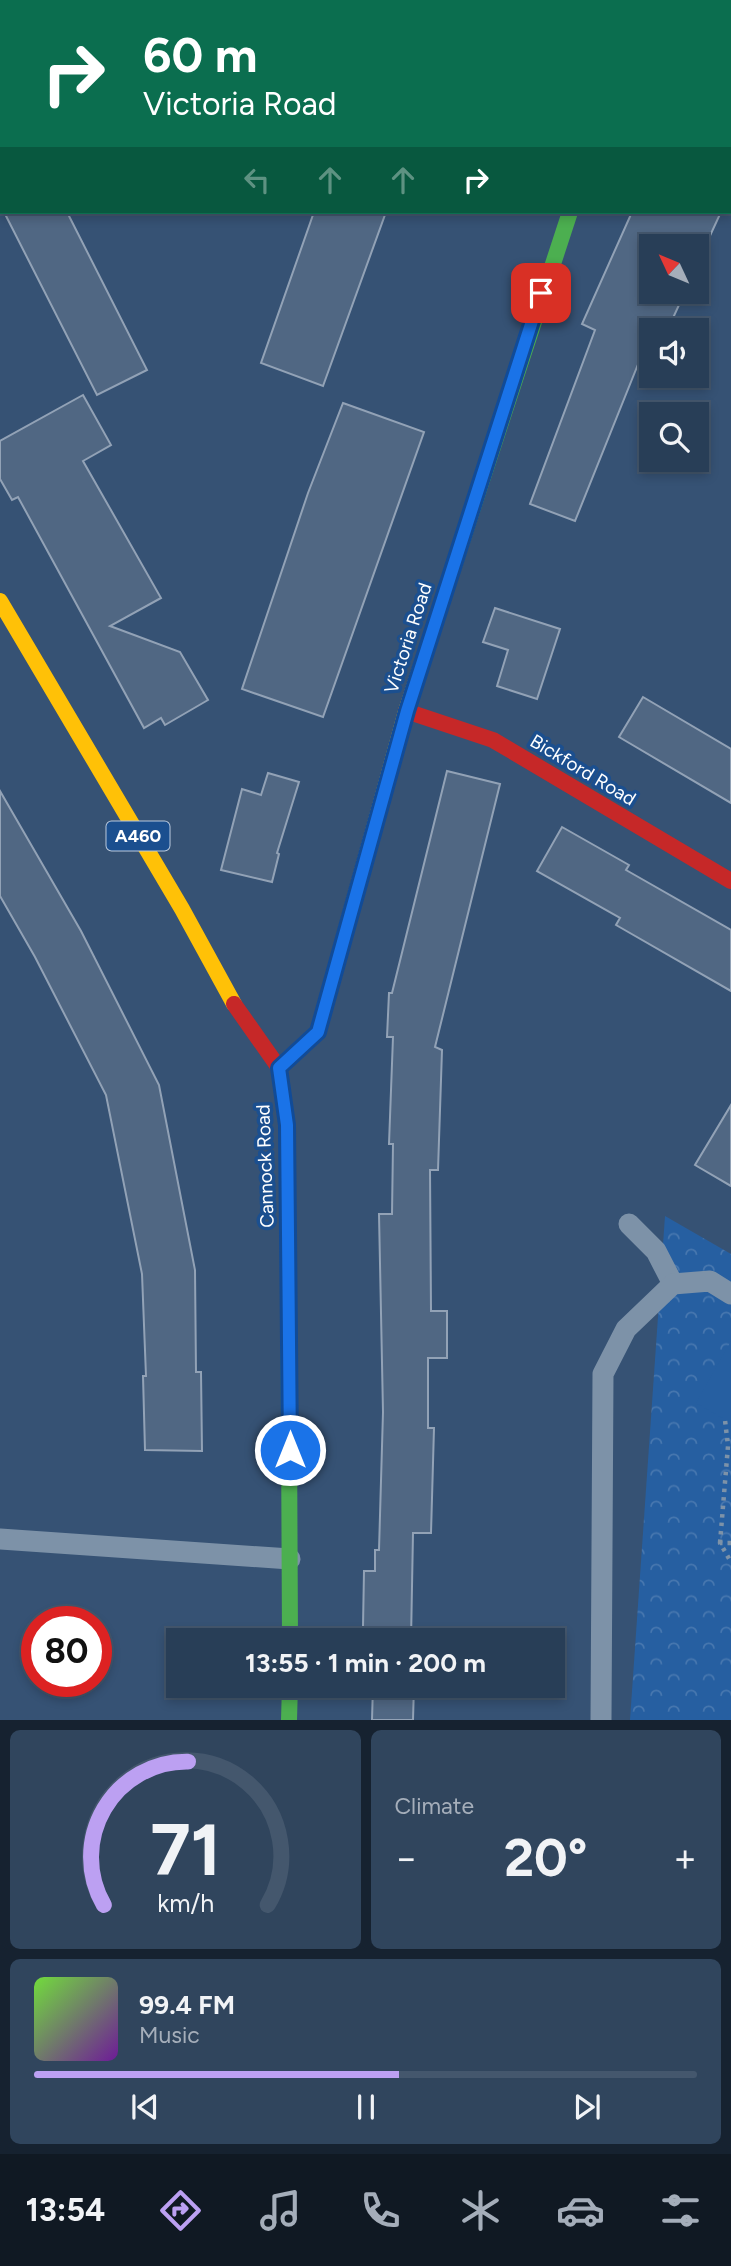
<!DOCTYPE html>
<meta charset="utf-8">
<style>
:root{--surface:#283e57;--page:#30455d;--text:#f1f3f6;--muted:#a5aeba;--line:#44576d;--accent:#bca0f2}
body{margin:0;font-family:Figtree,sans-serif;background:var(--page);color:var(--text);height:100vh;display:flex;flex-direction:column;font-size:26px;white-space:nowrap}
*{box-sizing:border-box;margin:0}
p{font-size:23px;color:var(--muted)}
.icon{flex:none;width:38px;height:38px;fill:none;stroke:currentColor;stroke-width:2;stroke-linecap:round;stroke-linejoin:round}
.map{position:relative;height:1720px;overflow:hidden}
.sheet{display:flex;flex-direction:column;gap:10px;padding:10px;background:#162230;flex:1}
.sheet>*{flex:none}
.banner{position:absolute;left:0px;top:0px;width:732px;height:214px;box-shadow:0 4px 10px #0003,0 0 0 2px var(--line);background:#0b6e4f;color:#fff;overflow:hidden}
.needle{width:46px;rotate:314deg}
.fabs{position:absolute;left:639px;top:234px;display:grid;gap:14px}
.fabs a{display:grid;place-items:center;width:70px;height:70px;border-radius:0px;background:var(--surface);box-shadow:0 4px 10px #0003,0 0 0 2px var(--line);font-size:35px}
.speed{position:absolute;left:21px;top:1606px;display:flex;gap:14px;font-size:35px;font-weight:700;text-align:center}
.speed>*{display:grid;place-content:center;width:91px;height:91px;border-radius:50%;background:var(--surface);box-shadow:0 4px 10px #0003,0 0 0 2px var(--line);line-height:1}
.speed .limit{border:10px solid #d22;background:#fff;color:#111}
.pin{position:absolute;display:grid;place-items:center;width:60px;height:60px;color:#fff;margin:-30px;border-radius:14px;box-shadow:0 4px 10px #0006}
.me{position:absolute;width:77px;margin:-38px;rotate:0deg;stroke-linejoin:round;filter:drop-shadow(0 0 5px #0008)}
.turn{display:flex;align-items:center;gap:24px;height:147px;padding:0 28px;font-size:32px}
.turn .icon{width:91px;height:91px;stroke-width:2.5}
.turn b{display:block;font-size:49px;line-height:60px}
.lanes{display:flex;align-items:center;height:66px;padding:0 28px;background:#0003;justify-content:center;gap:35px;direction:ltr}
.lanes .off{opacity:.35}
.big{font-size:52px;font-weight:700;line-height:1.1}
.sheet .tile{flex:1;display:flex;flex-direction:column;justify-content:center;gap:10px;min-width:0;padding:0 24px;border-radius:10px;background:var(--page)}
.sheet .dial{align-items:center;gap:0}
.dial svg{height:182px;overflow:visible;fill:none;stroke:var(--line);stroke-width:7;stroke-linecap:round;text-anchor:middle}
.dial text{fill:var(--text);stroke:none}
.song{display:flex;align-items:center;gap:21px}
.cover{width:84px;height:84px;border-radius:10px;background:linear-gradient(135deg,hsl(100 70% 55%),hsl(280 70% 35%))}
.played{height:7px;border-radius:4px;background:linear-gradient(90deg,var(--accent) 55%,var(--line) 55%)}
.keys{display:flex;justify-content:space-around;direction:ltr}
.heat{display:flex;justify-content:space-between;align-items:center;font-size:38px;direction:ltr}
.sheet .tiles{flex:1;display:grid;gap:10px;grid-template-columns:1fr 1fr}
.tile:last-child{grid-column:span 2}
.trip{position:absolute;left:166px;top:1628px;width:399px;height:70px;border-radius:0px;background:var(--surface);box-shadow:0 4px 10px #0003,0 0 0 2px var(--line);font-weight:700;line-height:70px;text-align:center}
.tab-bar{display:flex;height:112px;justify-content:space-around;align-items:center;background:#101923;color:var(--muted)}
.tab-bar .icon{width:49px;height:49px}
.tab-bar .selected{color:var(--accent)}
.tab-bar b{font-size:32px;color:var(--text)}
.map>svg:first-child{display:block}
</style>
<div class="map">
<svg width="731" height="1720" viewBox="0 0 731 1720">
<defs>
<pattern id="park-crowns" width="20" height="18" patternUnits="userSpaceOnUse" patternTransform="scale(1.75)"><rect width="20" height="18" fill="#265fa1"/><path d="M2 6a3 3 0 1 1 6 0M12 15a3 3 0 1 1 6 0" fill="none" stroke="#4777af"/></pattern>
</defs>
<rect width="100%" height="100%" fill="#365274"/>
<!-- park -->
<path fill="url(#park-crowns)" d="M665 1216 731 1254V1720H630Z"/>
<!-- garden -->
<path fill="#265fa1" d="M731 1341V1423L696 1403Z"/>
<!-- building -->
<g fill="#506783" stroke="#92a2b6" stroke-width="2">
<path d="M4 212H67L147 370 97 395Z"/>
<path d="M314 212H386L323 386 261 363Z"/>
<path d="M632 212H721L696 266V247H651V292H685L667 331H651V355L643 352 575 521 530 504 595 330 582 324Z"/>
<path d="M83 395 111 445 83 461 161 598 110 626 180 652 208 700 165 725 161 718 144 728 18 497 12 500 0 479V441Z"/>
<path d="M343 403 424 432 323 717 242 689 308 493Z"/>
<path d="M495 608 560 629 537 699 497 686 508 650 483 642Z"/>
<path d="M643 697 731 749V803L619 737Z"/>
<path d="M447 771 500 784 435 1047 442 1050 438 1170H430L431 1311H447V1358H428V1428H434L431 1533H413L411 1640H374L375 1627H363L364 1571H375V1550H379L383 1412 379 1214H392L393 1144H389L393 1037H387L389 993H392Z"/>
<path d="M268 773 299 782 277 853 279 854 272 882 221 870 242 789 261 795Z"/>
<path d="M0 791 81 931 159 1085 195 1270 196 1372H201L202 1451 145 1450 143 1376H146L142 1274 106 1095 35 957 0 896Z"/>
<path d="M562 827 629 865 626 870 731 930V991L616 925 620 918 537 871Z"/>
<path d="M731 1105V1186L695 1165Z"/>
<path d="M373 1685H414L413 1720H372Z"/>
</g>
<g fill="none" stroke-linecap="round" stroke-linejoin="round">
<!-- path -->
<g stroke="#7d92a8" stroke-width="4.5" stroke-dasharray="3.5 5" stroke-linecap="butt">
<path d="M720 1543 728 1446 725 1420"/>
<path d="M731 1543H720L731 1562"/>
</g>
<!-- lane -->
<g stroke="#7d92a8" stroke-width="21">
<path d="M629 1224 656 1251 673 1284"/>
<path d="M0 1539 290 1559"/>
<path d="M601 1720 603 1374 626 1329 673 1284 710 1281 731 1294"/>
</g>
<!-- fast -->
<g stroke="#4caf50" stroke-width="16">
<path d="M429 642 570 212"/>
<path d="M288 1216 290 1640"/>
<path d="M289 1720 290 1685"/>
</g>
<!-- slow -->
<g stroke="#ffc107" stroke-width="16">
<path d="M0 601 182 909 234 1004"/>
<path d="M279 1068 318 1032 406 711 429 642"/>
</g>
<!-- jam -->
<g stroke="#c62828" stroke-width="16">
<path d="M644 2 645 0"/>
<path d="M406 711 493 740 731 881"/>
<path d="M234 1004 279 1068 287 1125 288 1216"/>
</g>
</g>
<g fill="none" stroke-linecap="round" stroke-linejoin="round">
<defs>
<path id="route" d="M290 1450 287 1125 279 1068 318 1032 407 711 541 293"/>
</defs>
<!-- route casing -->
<use href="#route" stroke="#114b97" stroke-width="18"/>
<!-- route -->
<use href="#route" stroke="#1a73e8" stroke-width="12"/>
</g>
<g text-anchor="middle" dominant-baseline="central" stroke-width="7" stroke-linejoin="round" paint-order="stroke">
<!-- shield labels -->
<rect fill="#1b4f8f" stroke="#bbcadd" stroke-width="2" x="106.5" y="821.5" width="63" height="29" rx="5"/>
<g font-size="18" font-weight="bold" fill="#fff">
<text x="138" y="836">A460</text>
</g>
<!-- street labels -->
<g font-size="19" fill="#fff" stroke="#1b4f8f">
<text transform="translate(408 638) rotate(-72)">Victoria Road</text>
<text transform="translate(583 770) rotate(31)">Bickford Road</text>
<text transform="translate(265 1166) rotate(-92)">Cannock Road</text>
</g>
</g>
</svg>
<div class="fabs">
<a><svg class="needle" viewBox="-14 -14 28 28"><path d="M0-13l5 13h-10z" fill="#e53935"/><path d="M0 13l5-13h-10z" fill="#a5aeba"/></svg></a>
<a><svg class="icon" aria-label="sound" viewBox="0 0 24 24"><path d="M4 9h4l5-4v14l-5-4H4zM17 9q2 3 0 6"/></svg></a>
<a><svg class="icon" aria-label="search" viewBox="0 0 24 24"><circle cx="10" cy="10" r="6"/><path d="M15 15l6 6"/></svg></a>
</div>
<div class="speed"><div class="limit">80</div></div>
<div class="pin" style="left:541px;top:293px;background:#d93025"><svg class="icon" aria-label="arrive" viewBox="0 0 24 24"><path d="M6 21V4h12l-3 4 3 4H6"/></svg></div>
<svg class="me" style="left:290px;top:1450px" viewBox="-20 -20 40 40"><circle r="17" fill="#1a73e8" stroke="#fff" stroke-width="3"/><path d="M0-11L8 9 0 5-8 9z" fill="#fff"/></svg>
<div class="trip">13:55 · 1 min · 200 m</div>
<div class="banner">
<div class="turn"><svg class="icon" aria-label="right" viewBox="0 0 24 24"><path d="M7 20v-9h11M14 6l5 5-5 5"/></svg><div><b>60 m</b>Victoria Road</div></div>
<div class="lanes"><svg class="icon off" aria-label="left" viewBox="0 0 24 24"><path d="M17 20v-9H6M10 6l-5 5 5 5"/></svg><svg class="icon off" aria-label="ahead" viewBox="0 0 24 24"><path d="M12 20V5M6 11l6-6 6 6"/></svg><svg class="icon off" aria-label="ahead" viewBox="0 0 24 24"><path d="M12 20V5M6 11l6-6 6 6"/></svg><svg class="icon" aria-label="right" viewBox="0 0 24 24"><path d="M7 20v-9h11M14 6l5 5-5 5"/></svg></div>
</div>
</div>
<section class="sheet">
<div class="tiles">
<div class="tile dial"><svg viewBox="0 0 100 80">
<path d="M14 69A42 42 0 1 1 86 69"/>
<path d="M14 69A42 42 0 0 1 51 6" stroke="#bca0f2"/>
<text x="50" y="56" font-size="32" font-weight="700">71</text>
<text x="50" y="72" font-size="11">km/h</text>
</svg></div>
<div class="tile"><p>Climate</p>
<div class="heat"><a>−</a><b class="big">20°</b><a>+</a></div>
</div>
<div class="tile">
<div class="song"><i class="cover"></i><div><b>99.4 FM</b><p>Music</p></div></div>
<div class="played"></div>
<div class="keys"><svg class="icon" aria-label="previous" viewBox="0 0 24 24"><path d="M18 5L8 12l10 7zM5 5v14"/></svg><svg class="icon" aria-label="pause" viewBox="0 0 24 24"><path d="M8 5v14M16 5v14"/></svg><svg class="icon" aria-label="next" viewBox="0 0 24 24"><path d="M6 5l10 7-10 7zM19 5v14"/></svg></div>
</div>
</div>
</section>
<nav class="tab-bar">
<b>13:54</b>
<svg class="icon selected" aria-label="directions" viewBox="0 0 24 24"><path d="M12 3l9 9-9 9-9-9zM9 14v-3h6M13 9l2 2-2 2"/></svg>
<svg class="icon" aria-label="music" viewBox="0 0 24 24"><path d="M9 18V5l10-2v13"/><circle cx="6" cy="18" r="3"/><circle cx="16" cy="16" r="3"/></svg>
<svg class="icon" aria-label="phone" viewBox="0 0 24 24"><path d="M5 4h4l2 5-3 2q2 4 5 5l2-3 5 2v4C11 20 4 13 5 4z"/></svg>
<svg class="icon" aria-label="climate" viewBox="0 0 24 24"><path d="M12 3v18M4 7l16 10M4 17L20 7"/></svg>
<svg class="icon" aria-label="car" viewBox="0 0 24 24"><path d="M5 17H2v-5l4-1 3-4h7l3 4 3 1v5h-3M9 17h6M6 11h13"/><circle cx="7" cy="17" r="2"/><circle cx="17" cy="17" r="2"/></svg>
<svg class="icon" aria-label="filters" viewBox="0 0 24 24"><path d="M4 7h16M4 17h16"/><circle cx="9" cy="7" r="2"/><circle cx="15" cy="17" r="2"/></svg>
</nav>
